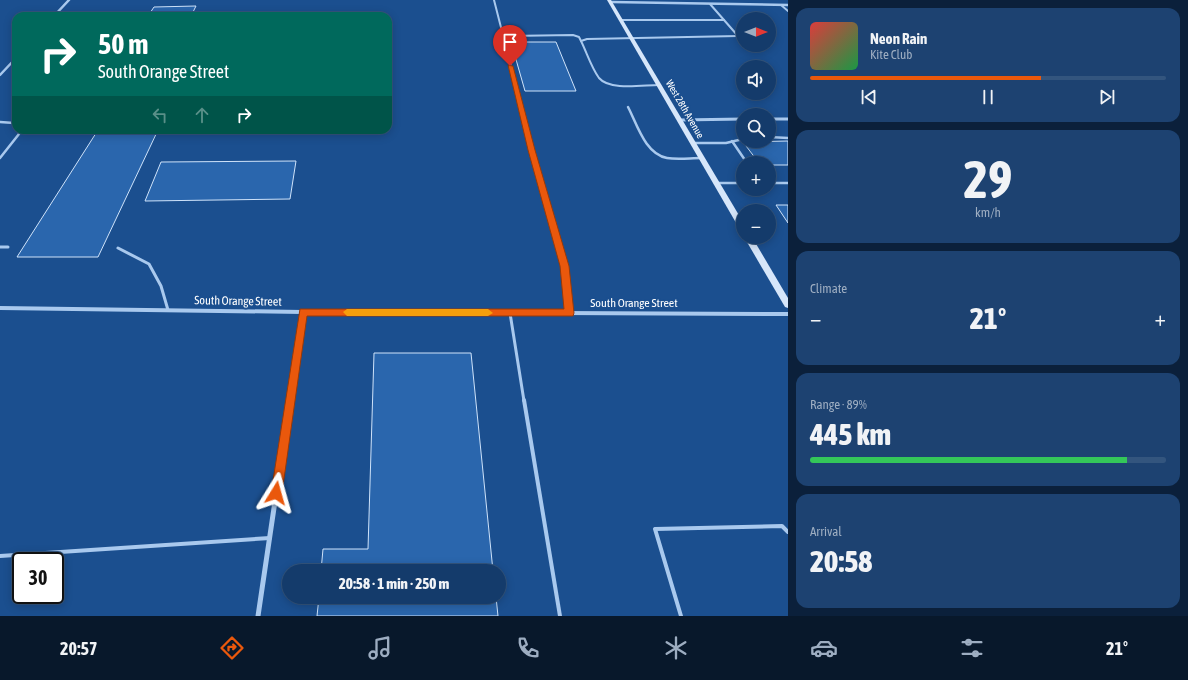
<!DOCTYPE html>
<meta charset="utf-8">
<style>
:root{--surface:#143b6b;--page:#1d4271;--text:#f1f3f6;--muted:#9dadc1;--line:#33557e;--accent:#ea580c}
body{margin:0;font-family:"Asap Condensed",sans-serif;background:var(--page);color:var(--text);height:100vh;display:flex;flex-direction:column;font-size:15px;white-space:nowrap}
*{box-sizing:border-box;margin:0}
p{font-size:13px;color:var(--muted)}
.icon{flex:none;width:22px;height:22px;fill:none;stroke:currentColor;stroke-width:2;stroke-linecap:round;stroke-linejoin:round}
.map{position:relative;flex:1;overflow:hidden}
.panel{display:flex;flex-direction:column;gap:8px;padding:8px;background:#0b203b;width:400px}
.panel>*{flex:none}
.banner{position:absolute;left:12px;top:12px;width:380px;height:122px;border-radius:12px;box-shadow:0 2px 10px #0003,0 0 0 1px var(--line);background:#00695c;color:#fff;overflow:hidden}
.needle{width:26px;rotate:90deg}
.buttons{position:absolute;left:736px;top:12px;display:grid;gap:8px}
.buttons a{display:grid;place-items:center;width:40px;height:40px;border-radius:50%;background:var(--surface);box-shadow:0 2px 10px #0003,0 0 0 1px var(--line);font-size:20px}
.speed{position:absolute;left:12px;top:552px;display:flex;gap:8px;font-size:20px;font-weight:700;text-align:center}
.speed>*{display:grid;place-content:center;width:52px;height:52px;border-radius:50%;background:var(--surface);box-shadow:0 2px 10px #0003,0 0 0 1px var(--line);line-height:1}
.speed .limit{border:2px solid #111;border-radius:6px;background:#fff;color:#111}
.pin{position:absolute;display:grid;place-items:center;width:34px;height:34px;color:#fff;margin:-41px -17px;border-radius:50% 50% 50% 0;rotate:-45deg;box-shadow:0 0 4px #0007}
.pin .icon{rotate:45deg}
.me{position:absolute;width:44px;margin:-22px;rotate:8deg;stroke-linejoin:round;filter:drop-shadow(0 0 3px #0008)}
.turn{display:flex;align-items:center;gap:14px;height:84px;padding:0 20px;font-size:18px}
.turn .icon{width:52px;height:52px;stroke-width:2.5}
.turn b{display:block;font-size:28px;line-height:34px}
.lanes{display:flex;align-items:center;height:38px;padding:0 20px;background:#0003;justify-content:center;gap:20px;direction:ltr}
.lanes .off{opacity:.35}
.big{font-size:30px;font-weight:800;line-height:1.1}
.panel .widget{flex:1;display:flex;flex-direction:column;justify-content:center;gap:6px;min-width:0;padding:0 14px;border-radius:12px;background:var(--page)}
.panel .dial{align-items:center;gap:0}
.dial b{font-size:52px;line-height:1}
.song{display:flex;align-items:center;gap:12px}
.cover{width:48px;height:48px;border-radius:6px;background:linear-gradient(135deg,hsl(0 70% 55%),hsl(140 70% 35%))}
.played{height:4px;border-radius:2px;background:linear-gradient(90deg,var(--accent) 65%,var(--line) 65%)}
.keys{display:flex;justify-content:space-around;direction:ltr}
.heat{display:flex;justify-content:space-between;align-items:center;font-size:22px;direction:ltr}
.charge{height:6px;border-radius:3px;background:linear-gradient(90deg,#34c759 89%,var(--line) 0)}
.trip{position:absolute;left:282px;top:564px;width:224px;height:40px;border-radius:20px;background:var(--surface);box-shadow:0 2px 10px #0003,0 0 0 1px var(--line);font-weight:800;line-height:40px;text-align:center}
.dock{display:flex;height:64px;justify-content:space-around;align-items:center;background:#08182b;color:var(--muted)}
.dock .icon{width:28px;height:28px}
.dock .on{color:var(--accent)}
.dock b{font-size:18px;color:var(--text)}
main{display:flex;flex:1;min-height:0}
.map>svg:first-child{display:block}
</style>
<main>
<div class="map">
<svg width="788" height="616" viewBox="0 0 788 616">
<rect width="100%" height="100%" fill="#1b4f8f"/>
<!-- building -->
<g fill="#2a66ad" stroke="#cfe3fa">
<path d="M196 6 191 16H148L154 7Z"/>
<path d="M511 42H556L576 91H525Z"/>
<path d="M98 130H158L98 257H17Z"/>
<path d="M188 130H274V132L187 133Z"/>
<path d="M788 141V165H769V163H759L743 142Z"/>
<path d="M296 161 290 199 145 201 161 162Z"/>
<path d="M776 205H788V223Z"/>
<path d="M374 353H471L493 571H321L323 549H368Z"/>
<path d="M319 597H496L498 616H317Z"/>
</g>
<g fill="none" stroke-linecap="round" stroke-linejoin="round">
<!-- service-far3 -->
<g stroke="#a9c9ee" stroke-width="2">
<path d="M494 0 520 102"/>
<path d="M710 4 738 36"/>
<path d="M781 5 788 11"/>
<path d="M621 20H724"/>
<path d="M503 36 573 35 579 37 581 41"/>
<path d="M659 85C643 85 610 91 599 78 591 67 587 53 581 41L587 39 738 36"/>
</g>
<!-- service-far2 -->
<g stroke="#a9c9ee" stroke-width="2.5">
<path d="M520 101 555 233"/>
<path d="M628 107C637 124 645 154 667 158 678 160 690 158 702 158"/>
<path d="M0 122 14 123 16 125"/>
<path d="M769 137 788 138"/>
<path d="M732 141 747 163"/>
<path d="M693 143H726L743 139"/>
<path d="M0 158 19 134V130"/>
<path d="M716 183H743"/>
<path d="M769 183H788"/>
</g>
<!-- service-far1 -->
<g stroke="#a9c9ee" stroke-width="3">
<path d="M555 232 564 266 569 313"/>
<path d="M0 247H8"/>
<path d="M118 248 149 264 161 286 168 310"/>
<path d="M510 313 524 401"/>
</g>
<!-- service -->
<g stroke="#a9c9ee" stroke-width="4">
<path d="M524 400 560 616"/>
<path d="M0 556 270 538"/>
<path d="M681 616 655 529 782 526 788 532"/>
</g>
<!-- minor-far3 -->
<g stroke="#a9c9ee" stroke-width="2.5">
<path d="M611 2 788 5"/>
<path d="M54 16 69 0"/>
<path d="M0 75 16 58"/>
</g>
<!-- minor-far2 -->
<g stroke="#a9c9ee" stroke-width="3">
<path d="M769 119H788"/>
<path d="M680 120 743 119"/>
</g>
<!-- minor-far1 -->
<g stroke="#a9c9ee" stroke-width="4">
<path d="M0 308 303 312 788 314"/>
<path d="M290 401 303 312"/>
</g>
<!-- minor -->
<path stroke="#a9c9ee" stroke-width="5" d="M258 616 290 400"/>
<!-- secondary -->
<g fill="#d6e6fa" fill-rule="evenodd">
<path d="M607 0H611L743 222V230L739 228Z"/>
<path d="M744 237H752L788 298V308L785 307Z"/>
</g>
</g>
<!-- route -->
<path fill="#ea580c" stroke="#983908" d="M508 65 513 66 535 150 569 266 574 313 573 316H307L282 493 281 497 276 499 272 497 271 493 300 309H564L560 266 528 150Z"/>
<!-- slow -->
<path fill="#f59e0b" d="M347 309H488L493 313 488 316H347L343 312Z"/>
<g text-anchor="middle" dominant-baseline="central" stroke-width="4" stroke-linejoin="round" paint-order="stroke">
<!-- far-street labels -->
<g font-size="10" fill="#fff" stroke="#1b4f8f">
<text transform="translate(685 109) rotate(60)">West 28th Avenue</text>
</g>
<!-- street labels -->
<g font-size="12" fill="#fff" stroke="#1b4f8f">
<text transform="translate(238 301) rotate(1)">South Orange Street</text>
<text x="634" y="303">South Orange Street</text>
</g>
</g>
</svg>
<div class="buttons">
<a><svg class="needle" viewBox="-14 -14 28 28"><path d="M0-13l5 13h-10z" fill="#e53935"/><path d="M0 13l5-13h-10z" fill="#9dadc1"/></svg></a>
<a><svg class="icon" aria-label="sound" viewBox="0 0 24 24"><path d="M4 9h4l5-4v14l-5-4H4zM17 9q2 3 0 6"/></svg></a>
<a><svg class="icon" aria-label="search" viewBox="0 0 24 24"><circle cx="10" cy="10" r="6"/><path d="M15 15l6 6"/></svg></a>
<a>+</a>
<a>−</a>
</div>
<div class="speed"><div class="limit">30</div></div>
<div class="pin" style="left:510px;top:66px;background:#d93025"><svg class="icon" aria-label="arrive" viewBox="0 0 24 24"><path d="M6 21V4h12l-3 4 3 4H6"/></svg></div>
<svg class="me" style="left:276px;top:493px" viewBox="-20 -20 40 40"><path d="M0-17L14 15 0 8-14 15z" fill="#ea580c" stroke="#fff" stroke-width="4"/></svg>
<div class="trip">20:58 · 1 min · 250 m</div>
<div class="banner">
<div class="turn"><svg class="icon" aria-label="right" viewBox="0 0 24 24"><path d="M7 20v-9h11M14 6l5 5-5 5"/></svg><div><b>50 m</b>South Orange Street</div></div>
<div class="lanes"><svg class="icon off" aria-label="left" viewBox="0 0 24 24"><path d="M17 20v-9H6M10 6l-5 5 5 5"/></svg><svg class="icon off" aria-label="ahead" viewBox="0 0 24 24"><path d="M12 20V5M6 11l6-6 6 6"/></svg><svg class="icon" aria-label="right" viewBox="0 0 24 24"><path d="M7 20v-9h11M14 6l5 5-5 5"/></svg></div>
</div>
</div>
<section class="panel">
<div class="widget">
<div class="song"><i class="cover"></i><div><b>Neon Rain</b><p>Kite Club</p></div></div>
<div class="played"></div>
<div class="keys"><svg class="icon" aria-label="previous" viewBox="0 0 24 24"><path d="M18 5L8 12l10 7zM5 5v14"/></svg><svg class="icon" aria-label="pause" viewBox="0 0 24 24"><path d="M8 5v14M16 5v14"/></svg><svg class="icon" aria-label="next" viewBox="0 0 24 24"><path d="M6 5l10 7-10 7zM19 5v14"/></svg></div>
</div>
<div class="widget dial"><b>29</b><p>km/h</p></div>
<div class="widget"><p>Climate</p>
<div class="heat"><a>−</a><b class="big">21°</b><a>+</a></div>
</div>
<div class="widget"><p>Range · 89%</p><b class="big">445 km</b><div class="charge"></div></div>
<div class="widget"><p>Arrival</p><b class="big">20:58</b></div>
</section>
</main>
<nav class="dock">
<b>20:57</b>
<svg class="icon on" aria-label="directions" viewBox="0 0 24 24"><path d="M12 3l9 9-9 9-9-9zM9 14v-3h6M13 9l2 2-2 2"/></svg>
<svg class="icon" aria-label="music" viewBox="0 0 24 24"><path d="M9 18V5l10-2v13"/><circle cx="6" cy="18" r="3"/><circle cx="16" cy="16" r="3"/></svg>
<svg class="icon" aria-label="phone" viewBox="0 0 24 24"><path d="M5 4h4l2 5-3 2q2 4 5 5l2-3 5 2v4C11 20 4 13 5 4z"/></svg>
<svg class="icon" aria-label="climate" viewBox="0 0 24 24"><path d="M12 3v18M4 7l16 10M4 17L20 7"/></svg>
<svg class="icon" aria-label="car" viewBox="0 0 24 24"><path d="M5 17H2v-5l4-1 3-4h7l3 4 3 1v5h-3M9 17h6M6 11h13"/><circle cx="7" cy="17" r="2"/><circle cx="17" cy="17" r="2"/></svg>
<svg class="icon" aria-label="filters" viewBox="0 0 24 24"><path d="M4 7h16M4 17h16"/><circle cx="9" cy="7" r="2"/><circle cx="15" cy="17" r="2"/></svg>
<b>21°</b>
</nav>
